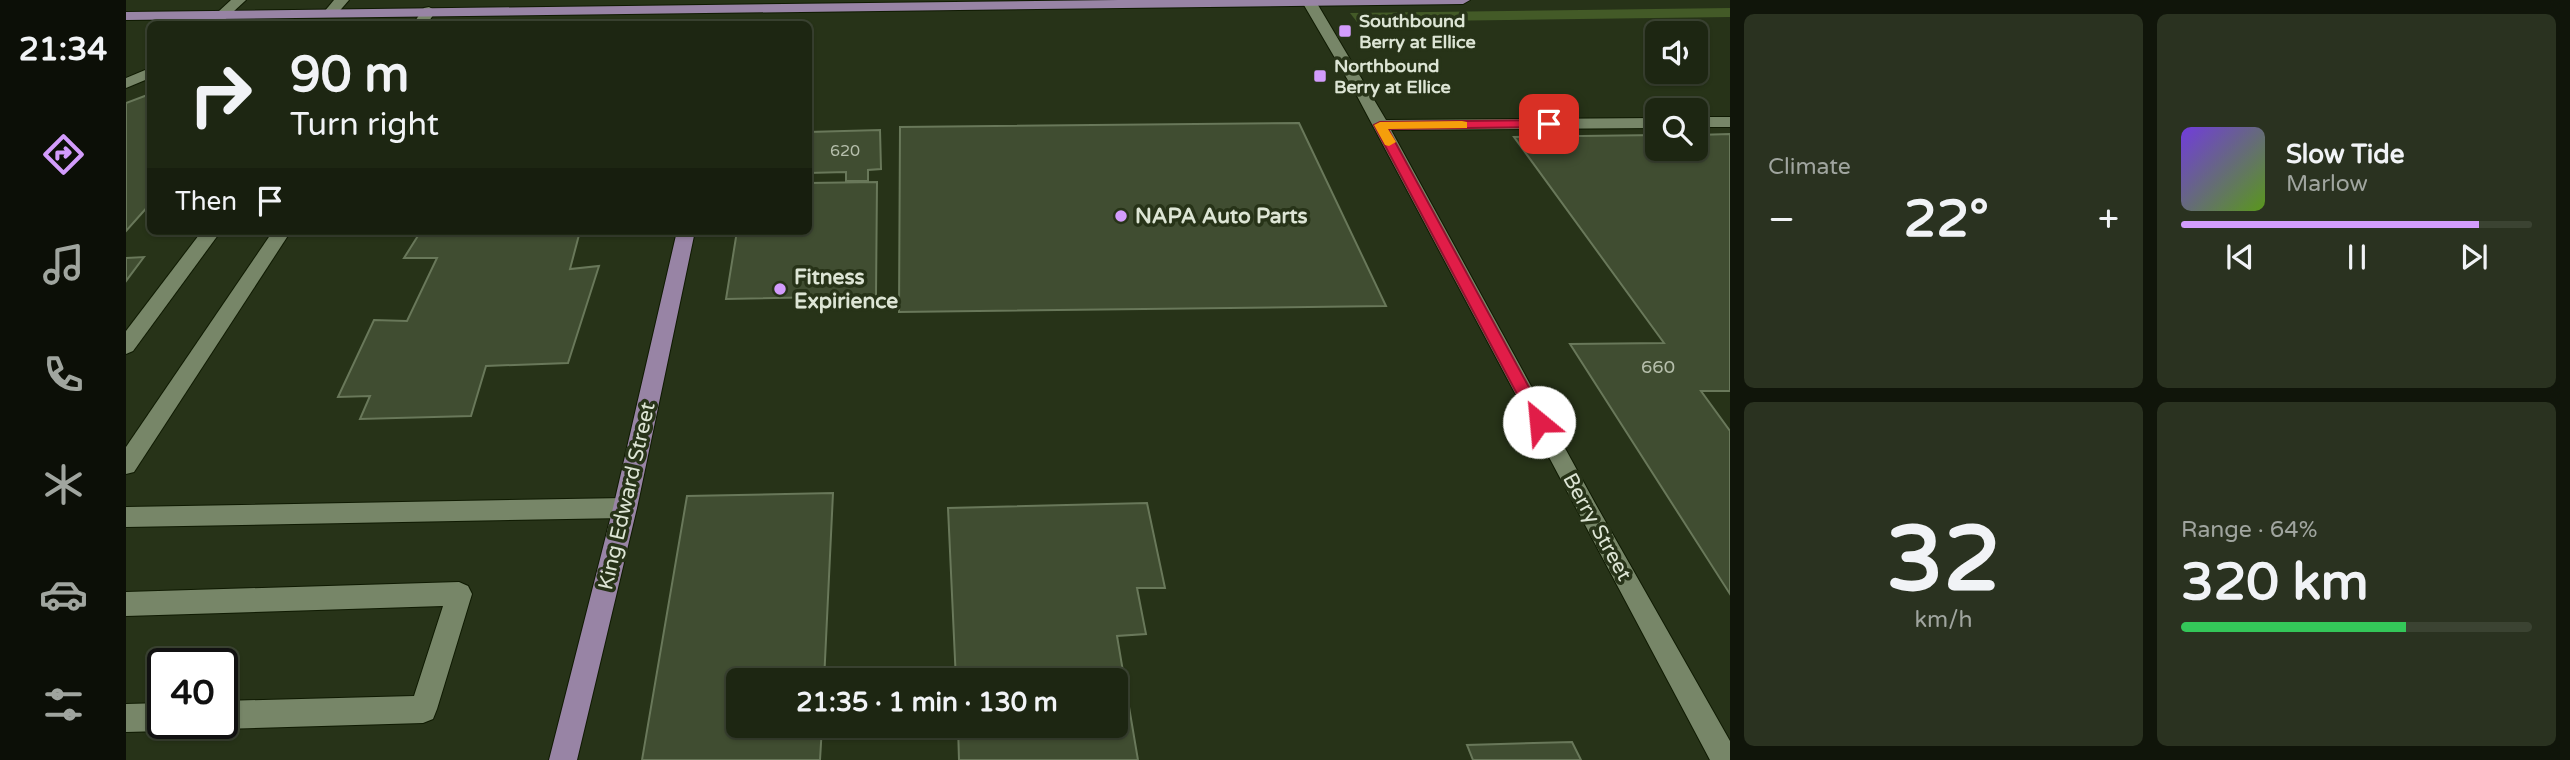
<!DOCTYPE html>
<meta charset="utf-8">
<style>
:root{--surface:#1d2612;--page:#2a3220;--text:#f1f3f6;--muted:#a0a59f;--line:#3b4332;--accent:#d39cfc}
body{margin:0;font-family:"Varela Round",sans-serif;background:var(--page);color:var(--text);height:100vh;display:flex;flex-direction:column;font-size:26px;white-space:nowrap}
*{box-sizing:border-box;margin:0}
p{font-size:23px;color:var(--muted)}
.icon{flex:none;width:38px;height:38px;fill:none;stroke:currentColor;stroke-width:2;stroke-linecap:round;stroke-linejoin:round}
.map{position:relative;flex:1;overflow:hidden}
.panel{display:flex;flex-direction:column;gap:14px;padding:14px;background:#10150a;width:840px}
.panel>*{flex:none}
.guide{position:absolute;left:21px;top:21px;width:665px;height:214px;border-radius:10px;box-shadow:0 2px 5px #0004,0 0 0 2px var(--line);background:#1d2612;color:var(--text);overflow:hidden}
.tools{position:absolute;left:1519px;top:21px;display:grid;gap:14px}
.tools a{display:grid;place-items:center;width:63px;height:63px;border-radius:10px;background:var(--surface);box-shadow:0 2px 5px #0004,0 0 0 2px var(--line);font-size:35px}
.speed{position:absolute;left:21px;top:648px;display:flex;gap:14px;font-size:35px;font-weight:700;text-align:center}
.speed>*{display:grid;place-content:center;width:91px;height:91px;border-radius:50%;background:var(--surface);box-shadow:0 2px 5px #0004,0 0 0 2px var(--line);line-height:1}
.speed .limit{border:4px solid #111;border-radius:10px;background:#fff;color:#111}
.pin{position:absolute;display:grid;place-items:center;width:60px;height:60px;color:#fff;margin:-30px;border-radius:14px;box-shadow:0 4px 10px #0006}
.me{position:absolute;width:77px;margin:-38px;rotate:332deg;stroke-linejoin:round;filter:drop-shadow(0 0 5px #0008)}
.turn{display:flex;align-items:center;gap:24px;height:147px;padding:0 28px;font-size:32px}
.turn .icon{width:91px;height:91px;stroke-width:2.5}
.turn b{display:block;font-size:49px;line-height:60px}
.then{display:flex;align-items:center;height:66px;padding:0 28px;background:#0003;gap:14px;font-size:26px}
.big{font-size:52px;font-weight:800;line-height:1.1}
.panel .tile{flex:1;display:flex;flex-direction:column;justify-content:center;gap:10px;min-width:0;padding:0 24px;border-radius:10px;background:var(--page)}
.panel .dial{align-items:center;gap:0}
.dial b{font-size:91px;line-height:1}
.song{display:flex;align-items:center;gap:21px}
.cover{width:84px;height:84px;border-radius:10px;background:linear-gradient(135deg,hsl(260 70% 55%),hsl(90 70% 35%))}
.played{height:7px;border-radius:4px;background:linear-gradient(90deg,var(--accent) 85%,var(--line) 85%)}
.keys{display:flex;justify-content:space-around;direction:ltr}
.heat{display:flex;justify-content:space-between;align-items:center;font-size:38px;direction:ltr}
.charge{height:10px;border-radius:5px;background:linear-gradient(90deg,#34c759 64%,var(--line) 0)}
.panel .tiles{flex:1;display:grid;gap:14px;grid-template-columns:repeat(2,1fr)}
.trip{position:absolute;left:600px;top:668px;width:402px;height:70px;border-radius:10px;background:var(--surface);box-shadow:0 2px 5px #0004,0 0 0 2px var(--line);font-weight:800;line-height:70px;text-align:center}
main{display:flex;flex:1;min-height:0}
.dock{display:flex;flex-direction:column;width:126px;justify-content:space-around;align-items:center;background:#0c0f07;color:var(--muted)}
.dock .icon{width:49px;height:49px}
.dock .active{color:var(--accent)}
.dock b{font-size:32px;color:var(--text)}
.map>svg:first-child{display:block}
</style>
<main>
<nav class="dock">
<b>21:34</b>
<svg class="icon active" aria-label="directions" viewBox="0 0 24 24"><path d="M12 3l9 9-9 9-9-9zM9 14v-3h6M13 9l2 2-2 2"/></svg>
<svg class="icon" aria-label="music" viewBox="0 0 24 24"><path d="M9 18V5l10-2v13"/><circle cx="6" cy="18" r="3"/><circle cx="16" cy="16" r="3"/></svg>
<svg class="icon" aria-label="phone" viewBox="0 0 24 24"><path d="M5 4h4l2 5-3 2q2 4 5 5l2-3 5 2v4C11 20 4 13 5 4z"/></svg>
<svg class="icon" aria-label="climate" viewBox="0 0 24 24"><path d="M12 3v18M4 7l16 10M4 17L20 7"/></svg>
<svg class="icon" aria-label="car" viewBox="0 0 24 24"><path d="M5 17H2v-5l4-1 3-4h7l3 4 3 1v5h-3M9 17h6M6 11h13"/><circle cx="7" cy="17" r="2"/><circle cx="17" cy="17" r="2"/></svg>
<svg class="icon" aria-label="filters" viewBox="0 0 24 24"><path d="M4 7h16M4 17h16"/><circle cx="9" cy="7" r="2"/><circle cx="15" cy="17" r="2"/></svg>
</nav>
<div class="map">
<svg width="1604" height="760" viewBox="0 0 1604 760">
<rect width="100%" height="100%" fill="#273318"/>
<!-- green -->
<path fill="#435a27" d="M1604 8V17L1231 22 1224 13Z"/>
<!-- building -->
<g fill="#404d31" stroke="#69785a" stroke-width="2">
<path d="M24 94V204L0 231V103Z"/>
<path d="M1173 123 1260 306 773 312 774 127Z"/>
<path d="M754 130 755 169 742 170V181H720V172L682 173V132Z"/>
<path d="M1604 134V391H1575L1604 431V594L1444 344 1538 343 1388 137 1531 135V149H1570V135Z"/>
<path d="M751 182 750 296 600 299 611 231H682V183Z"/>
<path d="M295 231H460L453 235 444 269 473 266 442 363 360 366 345 416 234 419 244 396 212 397 248 320 281 321 311 258H278Z"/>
<path d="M18 257 0 281V258Z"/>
<path d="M707 493 698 681H612V726H696L694 760H516L561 496Z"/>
<path d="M1021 503 1039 588H1011L1020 634 991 636 1012 760H833L832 726H990V681H830L822 508Z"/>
<path d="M1446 742 1455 760H1347L1341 745Z"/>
</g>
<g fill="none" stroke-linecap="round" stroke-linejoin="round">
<defs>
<g id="minor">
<path d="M105 0H120L94 24H79Z"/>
<path d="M208 0H223L210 15H200L198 12Z"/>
<path d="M1175 0H1189L1260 120 1531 118V128L1265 130 1469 503 1604 741V760H1584L1230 94Z"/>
<path d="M303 7 310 11 301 24H287L298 8Z"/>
<path d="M24 68V78L0 88V78Z"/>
<rect x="1570" y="117" width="34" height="10"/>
<path d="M76 231H95L7 351 0 354V331Z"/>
<path d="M147 231H165L8 472 0 474V447Z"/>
<path d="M499 498 507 501 511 508 507 515 499 518 0 527V507Z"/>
<path d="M333 582 342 586 346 594 311 709 307 719 297 723 96 729 85 723H96V701L288 696 317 606 0 616V592Z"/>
<path d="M37 703V723H48L47 727 37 731 0 732V704Z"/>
</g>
<g id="major">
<path d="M992 0H1344L1337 4 0 20V12Z"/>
<path d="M551 231H569L511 508 451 760H423L487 508Z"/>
</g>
</defs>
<!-- minor casing -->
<use href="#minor" stroke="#0f1a02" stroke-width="2"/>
<!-- major casing -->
<use href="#major" stroke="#0f1a02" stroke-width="2"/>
<!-- minor -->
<use href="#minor" fill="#778668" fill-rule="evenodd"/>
<!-- major -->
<use href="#major" fill="#9884a5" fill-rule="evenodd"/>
</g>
<!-- route -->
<path fill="#e11d48" stroke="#92132f" stroke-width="2" d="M1423 120 1429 124 1427 127 1262 129 1422 422 1419 426H1408L1248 125 1254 122Z"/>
<!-- slow -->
<path fill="#f59e0b" d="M1336 121 1341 122V128L1262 129 1270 142 1263 146 1259 145 1248 125 1254 122Z"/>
<!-- markers -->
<g fill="#d39cfc" stroke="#273318" stroke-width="2.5">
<rect x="1212" y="24" width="14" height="14" rx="3.5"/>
<rect x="1187" y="69" width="14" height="14" rx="3.5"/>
<circle cx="995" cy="216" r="7"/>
<circle cx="654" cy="289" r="7"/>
</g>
<g text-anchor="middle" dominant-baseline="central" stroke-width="7" stroke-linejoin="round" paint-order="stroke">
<!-- far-number labels -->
<g font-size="16" fill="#b6bfac">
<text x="719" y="151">620</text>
</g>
<!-- far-poi labels -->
<g font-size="18" font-weight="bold" fill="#dde5d5" stroke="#273318" text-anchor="start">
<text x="1233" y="21">Southbound<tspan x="1233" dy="21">Berry at Ellice</tspan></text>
<text x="1208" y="66">Northbound<tspan x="1208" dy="21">Berry at Ellice</tspan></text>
</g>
<!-- number labels -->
<g font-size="18" fill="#b6bfac">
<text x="1532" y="367">660</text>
</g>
<!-- poi labels -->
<g font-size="21" font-weight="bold" fill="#dde5d5" stroke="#273318" text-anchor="start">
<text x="1009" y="216">NAPA Auto Parts</text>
<text x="668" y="277">Fitness<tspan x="668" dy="24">Expirience</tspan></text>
</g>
<!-- street labels -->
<g font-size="21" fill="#dde5d5" stroke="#273318">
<text transform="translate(501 496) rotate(-77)">King Edward Street</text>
<text transform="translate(1471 527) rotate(61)">Berry Street</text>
</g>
</g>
</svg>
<div class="tools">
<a><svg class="icon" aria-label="sound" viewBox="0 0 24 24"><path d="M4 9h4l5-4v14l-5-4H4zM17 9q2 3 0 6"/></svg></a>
<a><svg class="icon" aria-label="search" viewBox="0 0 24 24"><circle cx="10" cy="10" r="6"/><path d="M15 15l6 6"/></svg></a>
</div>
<div class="speed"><div class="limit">40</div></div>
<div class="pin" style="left:1423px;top:124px;background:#d93025"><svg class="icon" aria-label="arrive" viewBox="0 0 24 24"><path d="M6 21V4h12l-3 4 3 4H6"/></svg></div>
<svg class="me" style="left:1413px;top:422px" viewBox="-20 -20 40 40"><circle r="19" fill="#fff"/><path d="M0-13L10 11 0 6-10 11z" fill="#e11d48"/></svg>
<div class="trip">21:35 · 1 min · 130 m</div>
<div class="guide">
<div class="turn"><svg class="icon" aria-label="right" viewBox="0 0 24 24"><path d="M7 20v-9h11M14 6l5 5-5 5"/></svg><div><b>90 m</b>Turn right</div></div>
<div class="then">Then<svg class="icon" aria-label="arrive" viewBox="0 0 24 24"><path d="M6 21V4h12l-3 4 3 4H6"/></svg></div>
</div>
</div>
<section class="panel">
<div class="tiles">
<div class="tile"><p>Climate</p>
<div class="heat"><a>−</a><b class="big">22°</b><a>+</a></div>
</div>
<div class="tile">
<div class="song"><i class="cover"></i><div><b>Slow Tide</b><p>Marlow</p></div></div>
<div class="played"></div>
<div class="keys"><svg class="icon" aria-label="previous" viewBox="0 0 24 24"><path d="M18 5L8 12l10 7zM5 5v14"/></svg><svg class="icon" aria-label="pause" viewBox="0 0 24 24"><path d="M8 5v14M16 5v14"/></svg><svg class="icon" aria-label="next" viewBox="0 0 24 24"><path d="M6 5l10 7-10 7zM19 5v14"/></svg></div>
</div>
<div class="tile dial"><b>32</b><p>km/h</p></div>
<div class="tile"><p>Range · 64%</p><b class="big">320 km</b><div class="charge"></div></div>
</div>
</section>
</main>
